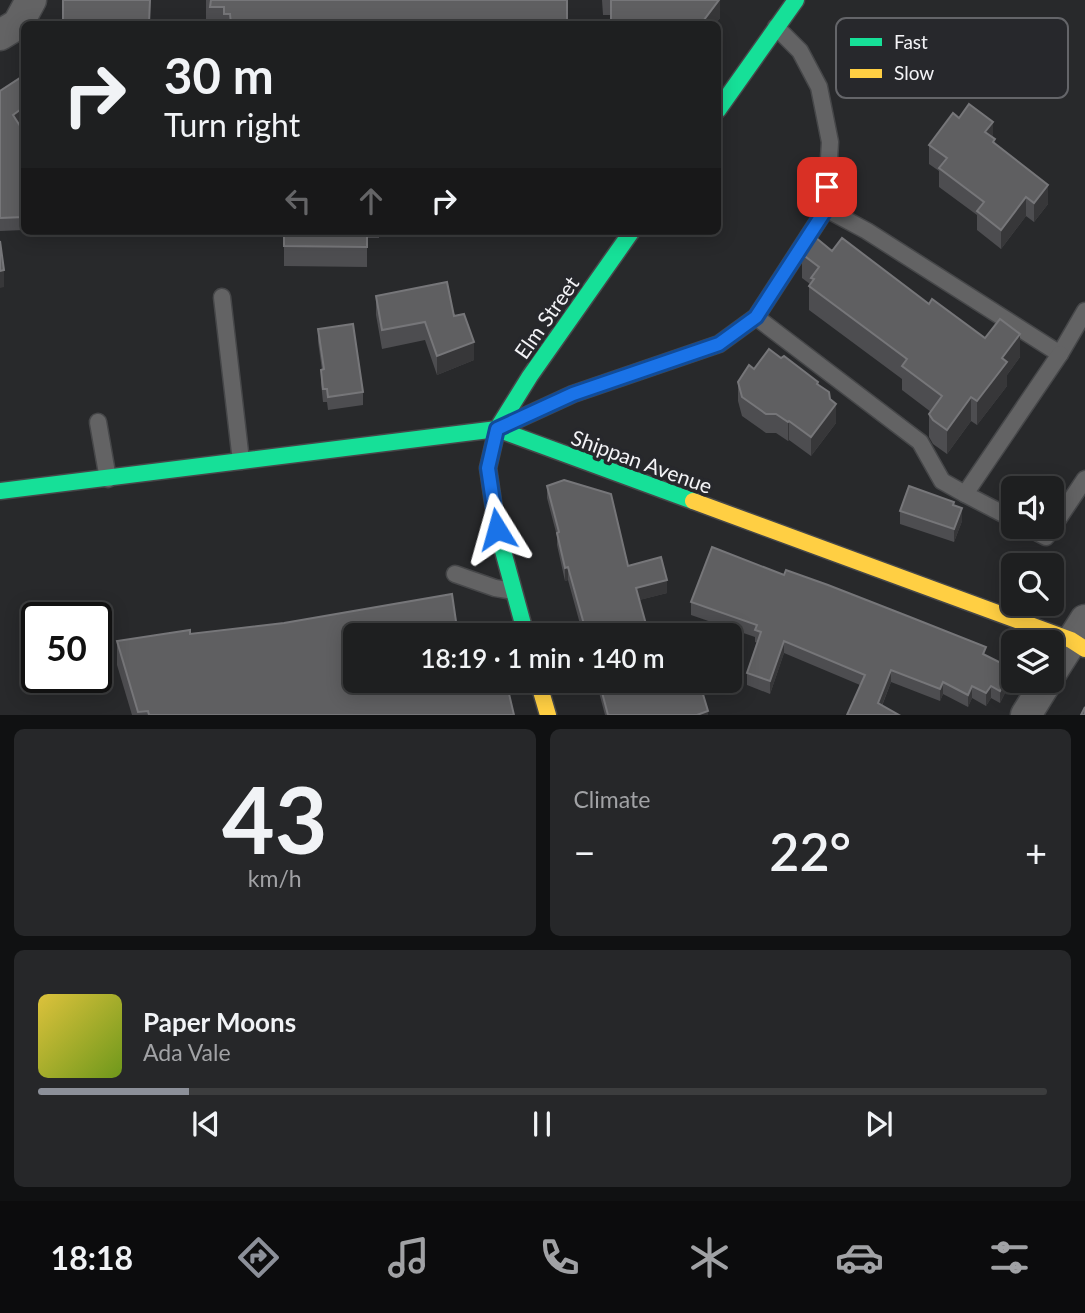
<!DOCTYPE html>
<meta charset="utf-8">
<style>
:root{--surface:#1e1f20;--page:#262729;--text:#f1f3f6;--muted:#a1a2a5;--line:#3c3d3e;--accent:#8c9099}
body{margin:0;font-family:Lato,sans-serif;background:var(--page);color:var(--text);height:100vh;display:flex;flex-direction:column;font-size:26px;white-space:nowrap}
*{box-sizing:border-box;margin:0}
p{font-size:23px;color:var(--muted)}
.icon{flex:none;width:38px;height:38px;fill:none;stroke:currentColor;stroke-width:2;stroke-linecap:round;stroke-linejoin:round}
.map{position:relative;height:715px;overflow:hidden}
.sheet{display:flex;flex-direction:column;gap:14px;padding:14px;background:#101112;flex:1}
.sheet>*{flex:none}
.banner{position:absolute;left:21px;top:21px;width:700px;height:214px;border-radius:10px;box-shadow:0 4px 18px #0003,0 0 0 2px var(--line);background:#1e1f20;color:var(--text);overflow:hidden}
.fabs{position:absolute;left:1001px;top:476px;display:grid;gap:14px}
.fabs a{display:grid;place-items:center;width:63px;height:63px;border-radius:10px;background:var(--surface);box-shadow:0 4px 18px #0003,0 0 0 2px var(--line);font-size:35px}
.speed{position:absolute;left:21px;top:602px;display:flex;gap:14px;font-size:35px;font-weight:700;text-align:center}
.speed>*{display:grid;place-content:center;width:91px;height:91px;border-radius:50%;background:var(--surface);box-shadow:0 4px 18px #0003,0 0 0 2px var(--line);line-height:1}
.speed .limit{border:4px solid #111;border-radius:10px;background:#fff;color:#111}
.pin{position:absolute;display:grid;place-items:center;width:60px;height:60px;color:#fff;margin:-30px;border-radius:14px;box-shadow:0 4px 10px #0006}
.me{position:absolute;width:77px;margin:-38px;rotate:352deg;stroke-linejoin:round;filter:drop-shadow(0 0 5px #0008)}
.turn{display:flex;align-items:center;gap:24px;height:147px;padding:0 28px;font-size:32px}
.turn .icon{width:91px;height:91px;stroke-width:2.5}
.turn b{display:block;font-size:49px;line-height:60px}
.lanes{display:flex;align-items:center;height:66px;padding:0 28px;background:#0003;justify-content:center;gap:35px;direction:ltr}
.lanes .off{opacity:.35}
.big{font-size:52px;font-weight:600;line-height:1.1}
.sheet .tile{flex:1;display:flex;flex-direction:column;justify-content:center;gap:10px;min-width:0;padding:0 24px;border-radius:10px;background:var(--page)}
.sheet .dial{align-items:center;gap:0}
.dial b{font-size:91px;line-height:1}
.song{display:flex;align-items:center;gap:21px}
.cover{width:84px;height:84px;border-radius:10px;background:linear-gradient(135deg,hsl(50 70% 55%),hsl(80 70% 35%))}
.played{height:7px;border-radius:4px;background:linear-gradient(90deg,var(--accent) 15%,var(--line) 15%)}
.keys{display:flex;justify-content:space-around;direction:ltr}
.heat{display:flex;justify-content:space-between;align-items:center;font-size:38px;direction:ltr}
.sheet .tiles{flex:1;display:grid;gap:14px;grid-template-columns:1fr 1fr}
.tile:last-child{grid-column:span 2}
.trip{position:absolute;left:343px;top:623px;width:399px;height:70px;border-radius:10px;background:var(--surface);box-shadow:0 4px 18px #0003,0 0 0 2px var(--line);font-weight:600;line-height:70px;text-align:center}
.tabs{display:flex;height:112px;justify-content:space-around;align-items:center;background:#0c0c0d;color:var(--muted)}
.tabs .icon{width:49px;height:49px}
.tabs .selected{color:var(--accent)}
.tabs b{font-size:32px;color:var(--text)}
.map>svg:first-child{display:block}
</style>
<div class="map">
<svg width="1085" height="715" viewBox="0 0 1085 715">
<rect width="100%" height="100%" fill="#28292b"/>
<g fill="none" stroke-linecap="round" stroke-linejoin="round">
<defs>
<g id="lane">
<path d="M826 209 867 231 1060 354 1085 311"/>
<path d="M222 297 241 461"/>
<path d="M756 317 920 442 942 481 965 494"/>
<path d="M98 422 108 479"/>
<path d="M512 422 573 394 719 344 756 317 826 209 830 142 819 87 800 51 776 27"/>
<path d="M1013 519 965 494 1060 354"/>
<path d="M1027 527 1046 537 1085 479"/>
<path d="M455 574 495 588 513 591"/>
</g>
<g id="street">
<path d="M0 35 18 24 31 0"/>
<path d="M1052 672 1085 620"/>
<path d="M1026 715 1047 681"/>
</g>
<g id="fast">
<path d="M718 110 796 0"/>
<path d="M0 491 497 429 693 501"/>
<path d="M526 635 497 529 488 468 497 429 530 376 632 231"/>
</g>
<g id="slow">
<path d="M693 501 1071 640 1085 649"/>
<path d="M538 681 548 715"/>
</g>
</defs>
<!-- lane casing -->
<use href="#lane" stroke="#464749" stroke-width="19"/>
<!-- street casing -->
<use href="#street" stroke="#464749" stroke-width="33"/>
<!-- fast casing -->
<use href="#fast" stroke="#464749" stroke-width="19"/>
<!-- slow casing -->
<use href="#slow" stroke="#464749" stroke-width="19"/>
<!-- lane -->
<use href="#lane" stroke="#636364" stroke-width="16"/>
<!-- street -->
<use href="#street" stroke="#636364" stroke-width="30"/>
<!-- fast -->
<use href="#fast" stroke="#16e098" stroke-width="16"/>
<!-- slow -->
<use href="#slow" stroke="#ffcf43" stroke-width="16"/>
</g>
<!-- wall -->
<g fill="#4d4d50">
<path d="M63 0 149 24H63Z"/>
<path d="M206 0H568L567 24H210V19H206Z"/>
<path d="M602 0H720V18L715 24H611V15H603Z"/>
<path d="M0 91 24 132V230L0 231Z"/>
<path d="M959 118 993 138 995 144 1048 204 1034 222 1026 216 1001 249 977 230V215L939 187V171L929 164V145Z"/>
<path d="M284 231H379V238H367V267L284 266Z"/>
<path d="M832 251 929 304 985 338 1020 357 1007 375V386L977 425 971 421 947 454 933 444 929 437V414L931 412 902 390V379L809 310V286L810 284 802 278V254Z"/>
<path d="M376 296 454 316 474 360 437 375 425 340 382 349 376 315Z"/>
<path d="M318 329 363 392V405L328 410 327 402H323L321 383V370H322L318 342Z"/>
<path d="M754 369 818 385 830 399 836 423 811 456 789 440 788 441 776 433H766L742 416 738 401V382Z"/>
<path d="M547 486 628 566 667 593 639 600 649 635H583L568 580 565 581 557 545V536L547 498Z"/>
<path d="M954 505 962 521 954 542 900 524V511Z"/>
<path d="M691 602 986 656 1011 681 1000 703 991 698 986 706 972 698 968 707 943 694 940 701 891 682 882 706 847 715 860 685 784 653 770 694 747 685V673L758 643 755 642V637L691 615Z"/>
<path d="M190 634 355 635 514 715H132L117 665V641Z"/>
<path d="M596 681H661L663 688 708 715H605Z"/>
</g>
<!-- shaded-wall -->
<g fill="#373739">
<path d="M719 0H720V18L715 24H704V20Z"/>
<path d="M24 107V120L13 128V115Z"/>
<path d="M993 122V141L985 132Z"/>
<path d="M1048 185V204L1034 222V203Z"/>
<path d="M1026 197V216L1001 249V230Z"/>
<path d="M4 270V287L0 288V271Z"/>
<path d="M1020 334V357L1007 375V386L977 425V401L1002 358Z"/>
<path d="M474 342V360L437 375V356Z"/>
<path d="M971 397V421L947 454V430Z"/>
<path d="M836 404V423L811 456V437Z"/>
<path d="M789 421V440L788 441V422Z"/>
<path d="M962 508V521L954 542V529Z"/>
<path d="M568 567V580L565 581V568Z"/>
<path d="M667 580V593L636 601V588Z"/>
<path d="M784 641V653L770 694V681Z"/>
<path d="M1011 668V681L1000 703V691Z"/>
<path d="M891 670V682L878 715V703Z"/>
<path d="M943 682V694L940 701V689Z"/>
<path d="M972 686V698L968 707V695Z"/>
<path d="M991 686V698L986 706V693Z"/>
<path d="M708 711V715H697Z"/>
</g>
<!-- building -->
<g fill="#5f5f61" stroke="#767679" stroke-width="2">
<path d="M63 0H150L149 24H99V21L63 20Z"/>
<path d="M211 0H567V24H516L378 20V24H231L230 14H224V7H210Z"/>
<path d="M611 0H719L704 20 707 23V24H611Z"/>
<path d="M20 78 24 84V107L13 115 24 132V217L0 218V91Z"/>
<path d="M969 104 993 122 985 132 995 139 993 142 1048 185 1034 203 1026 197 1001 230 977 211 984 202 939 168 947 158 929 145 953 113 959 118Z"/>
<path d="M284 231H367V247L284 246Z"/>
<path d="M815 237 832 251 842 238 929 304 932 299 985 338 1000 319 1020 334 1002 358 1007 362 977 401 971 397 947 430 933 420 929 414 942 396 902 366 907 359 809 286 814 279 811 278 819 267 802 254Z"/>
<path d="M0 241 4 270 0 271Z"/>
<path d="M447 282 454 316 464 314 474 342 437 356 425 322 382 330 376 296Z"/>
<path d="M353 324 363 392 328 397 327 389H323L321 370 324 369 318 329Z"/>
<path d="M769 349 781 358 784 356 818 382 817 384 829 392 830 399 836 404 811 437 789 421 788 422 776 414H766L742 397 738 382 749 365 754 369Z"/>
<path d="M564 480 611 494 628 566 661 557 667 580 636 588 649 635H587L568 567 565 568 557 533 559 532 547 486Z"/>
<path d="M909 486 954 502 953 505 962 508 954 529 900 511Z"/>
<path d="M712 547 784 575 786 570 828 585 910 617 986 647 983 654 1011 668 1000 691 991 686 986 693 972 686 968 695 943 682 940 689 891 670 878 703 899 715H847L865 675 784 641 770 681 747 673 761 632 755 630 757 625 691 602Z"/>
<path d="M452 594 458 635H355V681H506L514 715H149L148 711 138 712 117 641 190 630V634L284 623Z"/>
<path d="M599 681H661L663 688 689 681H699L708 711 697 715H608Z"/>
<path d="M1085 707V715H1081Z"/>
</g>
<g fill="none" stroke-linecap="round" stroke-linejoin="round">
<defs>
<path id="route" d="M497 529 488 468 497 429 573 394 719 344 756 317 826 209 827 187"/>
</defs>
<!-- route casing -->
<use href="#route" stroke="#114b97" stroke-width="18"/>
<!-- route -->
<use href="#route" stroke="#1a73e8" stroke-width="12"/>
</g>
<g text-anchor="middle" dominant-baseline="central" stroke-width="7" stroke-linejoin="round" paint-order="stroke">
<!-- street labels -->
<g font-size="21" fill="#f3f3f6" stroke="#27282c">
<text transform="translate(546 317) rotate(-55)">Elm Street</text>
<text transform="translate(642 461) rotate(20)">Shippan Avenue</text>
</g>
</g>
<!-- legend -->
<rect x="836" y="18" width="232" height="80" rx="10" fill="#27282c" stroke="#646569" stroke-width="2"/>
<rect x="850" y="38" width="32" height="8" fill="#16e098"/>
<rect x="850" y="69" width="32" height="9" fill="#ffcf43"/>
<g font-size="19" fill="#f3f3f6">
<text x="894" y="49">Fast</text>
<text x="894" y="80">Slow</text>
</g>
</svg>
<div class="fabs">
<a><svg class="icon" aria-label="sound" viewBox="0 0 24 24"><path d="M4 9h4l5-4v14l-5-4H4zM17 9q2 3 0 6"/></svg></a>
<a><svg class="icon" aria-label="search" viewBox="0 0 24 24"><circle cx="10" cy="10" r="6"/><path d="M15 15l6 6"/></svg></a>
<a><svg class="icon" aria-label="layers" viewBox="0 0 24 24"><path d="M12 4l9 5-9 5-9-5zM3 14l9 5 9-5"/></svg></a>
</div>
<div class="speed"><div class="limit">50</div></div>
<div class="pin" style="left:827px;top:187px;background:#d93025"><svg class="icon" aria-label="arrive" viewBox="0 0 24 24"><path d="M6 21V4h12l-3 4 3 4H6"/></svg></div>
<svg class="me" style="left:497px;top:529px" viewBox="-20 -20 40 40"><path d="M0-17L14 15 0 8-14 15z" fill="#1a73e8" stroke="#fff" stroke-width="4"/></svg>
<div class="trip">18:19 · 1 min · 140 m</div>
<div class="banner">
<div class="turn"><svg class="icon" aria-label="right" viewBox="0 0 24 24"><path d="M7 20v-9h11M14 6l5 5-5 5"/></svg><div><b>30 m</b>Turn right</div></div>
<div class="lanes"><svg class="icon off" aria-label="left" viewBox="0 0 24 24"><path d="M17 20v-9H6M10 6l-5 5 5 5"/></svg><svg class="icon off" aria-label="ahead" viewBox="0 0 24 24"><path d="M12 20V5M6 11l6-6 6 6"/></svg><svg class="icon" aria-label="right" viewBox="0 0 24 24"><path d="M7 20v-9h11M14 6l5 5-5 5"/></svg></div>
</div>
</div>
<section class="sheet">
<div class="tiles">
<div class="tile dial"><b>43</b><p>km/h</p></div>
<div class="tile"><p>Climate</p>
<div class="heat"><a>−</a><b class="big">22°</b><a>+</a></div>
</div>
<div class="tile">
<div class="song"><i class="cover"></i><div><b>Paper Moons</b><p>Ada Vale</p></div></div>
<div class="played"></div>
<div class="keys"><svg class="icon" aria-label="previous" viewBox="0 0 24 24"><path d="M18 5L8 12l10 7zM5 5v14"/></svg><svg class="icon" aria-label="pause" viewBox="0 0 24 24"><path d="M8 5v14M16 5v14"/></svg><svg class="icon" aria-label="next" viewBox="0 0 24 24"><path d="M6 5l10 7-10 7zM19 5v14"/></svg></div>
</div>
</div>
</section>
<nav class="tabs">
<b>18:18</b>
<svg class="icon selected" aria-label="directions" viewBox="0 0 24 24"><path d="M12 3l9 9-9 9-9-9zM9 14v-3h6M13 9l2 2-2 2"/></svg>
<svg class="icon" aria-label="music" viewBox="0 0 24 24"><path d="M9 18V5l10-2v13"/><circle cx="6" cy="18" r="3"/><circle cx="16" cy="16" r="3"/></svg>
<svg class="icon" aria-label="phone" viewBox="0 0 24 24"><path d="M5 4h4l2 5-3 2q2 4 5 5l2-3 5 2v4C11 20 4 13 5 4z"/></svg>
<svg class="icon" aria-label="climate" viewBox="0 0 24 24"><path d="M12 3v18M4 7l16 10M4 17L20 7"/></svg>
<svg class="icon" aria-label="car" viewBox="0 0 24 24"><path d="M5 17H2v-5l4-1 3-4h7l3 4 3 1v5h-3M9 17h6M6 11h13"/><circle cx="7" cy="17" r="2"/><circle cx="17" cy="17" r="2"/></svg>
<svg class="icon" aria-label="filters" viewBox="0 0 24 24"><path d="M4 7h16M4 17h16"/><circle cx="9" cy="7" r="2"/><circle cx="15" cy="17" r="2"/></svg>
</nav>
